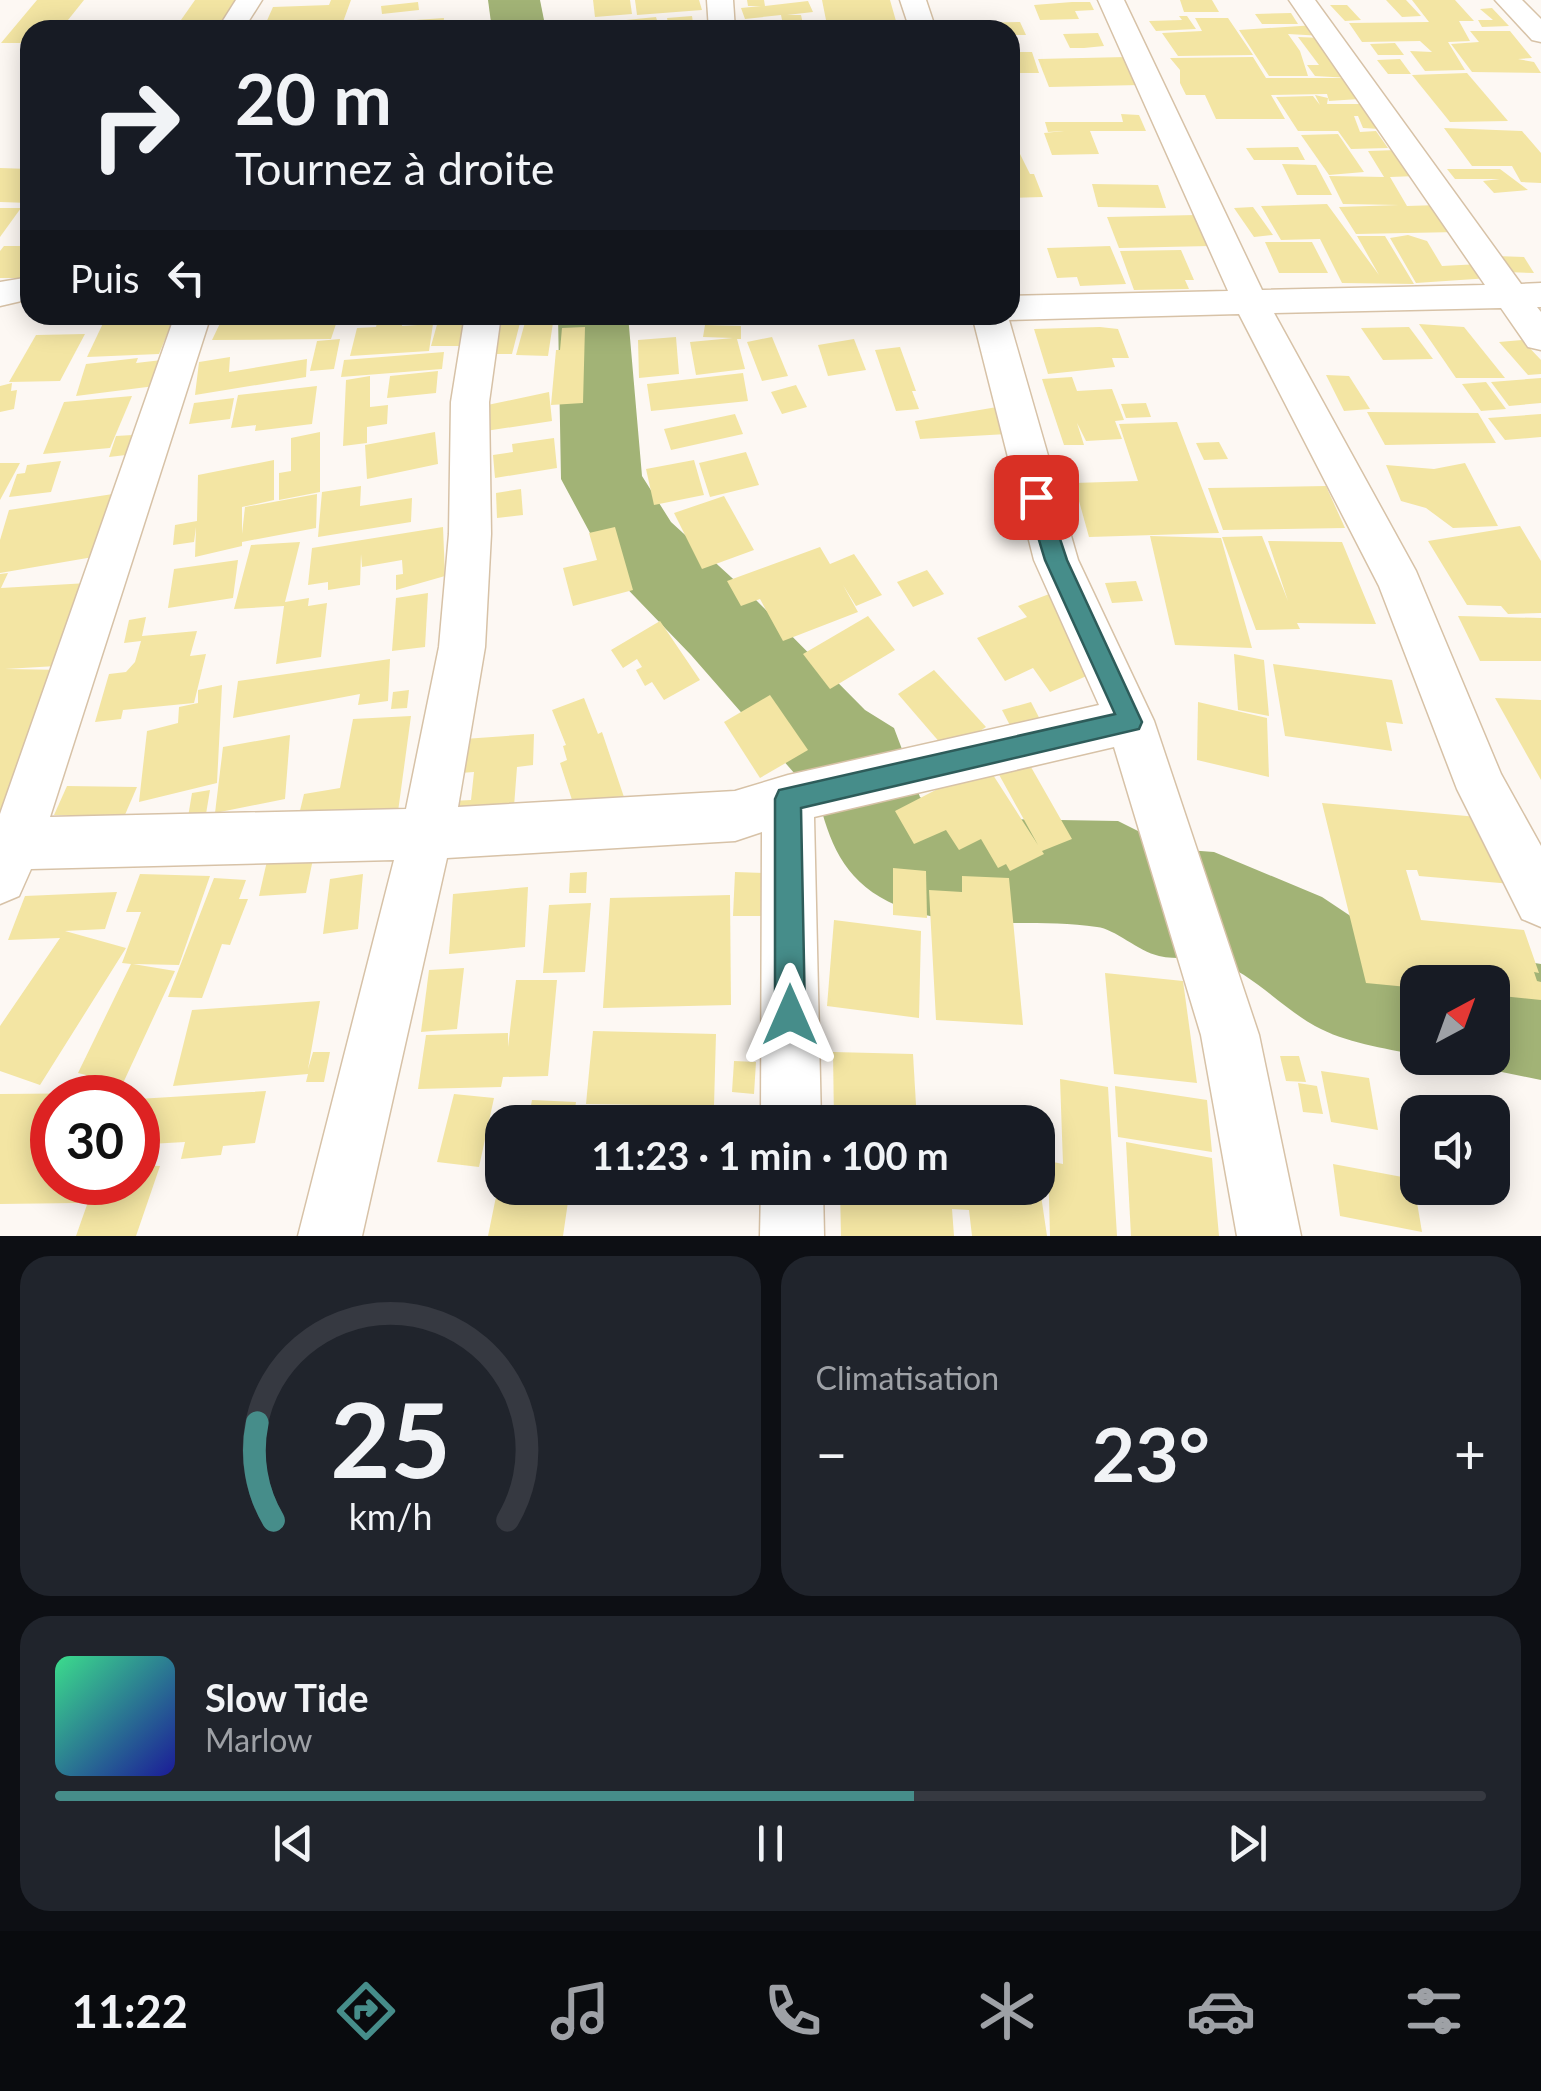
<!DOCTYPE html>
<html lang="fr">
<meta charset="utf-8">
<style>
:root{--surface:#171b24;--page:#20242c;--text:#f1f3f6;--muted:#9ea1a6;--line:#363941;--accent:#468d8a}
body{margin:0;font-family:Lato,sans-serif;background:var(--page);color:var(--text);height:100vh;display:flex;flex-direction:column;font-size:38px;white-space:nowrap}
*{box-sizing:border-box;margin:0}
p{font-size:32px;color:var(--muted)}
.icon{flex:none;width:55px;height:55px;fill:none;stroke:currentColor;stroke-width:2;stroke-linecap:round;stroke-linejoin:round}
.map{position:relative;height:1236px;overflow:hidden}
.side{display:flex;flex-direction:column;gap:20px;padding:20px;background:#0d0f14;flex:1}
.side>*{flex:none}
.hud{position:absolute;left:20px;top:20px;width:1000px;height:305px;border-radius:30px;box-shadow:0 5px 25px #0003;background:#171b24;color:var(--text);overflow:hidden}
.needle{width:65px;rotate:41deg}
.controls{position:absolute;left:1400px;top:965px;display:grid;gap:20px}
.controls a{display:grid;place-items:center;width:110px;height:110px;border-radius:20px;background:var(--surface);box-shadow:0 5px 25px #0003;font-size:50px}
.speed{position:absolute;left:30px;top:1075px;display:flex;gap:20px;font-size:50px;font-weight:700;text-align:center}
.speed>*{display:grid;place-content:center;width:130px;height:130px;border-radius:50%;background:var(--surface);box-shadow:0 5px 25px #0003;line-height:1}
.speed .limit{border:15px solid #d22;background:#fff;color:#111}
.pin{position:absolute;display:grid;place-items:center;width:85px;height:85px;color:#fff;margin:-42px;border-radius:20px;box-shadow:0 5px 15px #0006}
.me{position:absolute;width:110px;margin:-55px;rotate:0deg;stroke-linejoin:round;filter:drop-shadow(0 0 8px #0008)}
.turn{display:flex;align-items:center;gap:35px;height:210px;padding:0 50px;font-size:45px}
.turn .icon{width:130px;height:130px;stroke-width:2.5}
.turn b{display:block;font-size:70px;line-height:85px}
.then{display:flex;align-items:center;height:95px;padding:0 50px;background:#0003;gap:20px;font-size:38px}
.big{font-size:75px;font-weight:700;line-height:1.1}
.side .tile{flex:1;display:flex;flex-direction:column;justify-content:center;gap:15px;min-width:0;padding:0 35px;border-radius:30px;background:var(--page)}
.side .dial{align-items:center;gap:0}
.dial svg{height:260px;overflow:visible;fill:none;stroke:var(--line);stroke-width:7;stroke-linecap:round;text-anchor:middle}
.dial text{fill:var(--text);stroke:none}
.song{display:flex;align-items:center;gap:30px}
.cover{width:120px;height:120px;border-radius:15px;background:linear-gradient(135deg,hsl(150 70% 55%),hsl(240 70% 35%))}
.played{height:10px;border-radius:5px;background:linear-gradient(90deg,var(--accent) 60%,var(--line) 60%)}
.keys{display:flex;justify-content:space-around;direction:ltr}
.heat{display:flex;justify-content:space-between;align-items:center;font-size:55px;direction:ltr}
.side .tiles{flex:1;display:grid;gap:20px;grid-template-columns:1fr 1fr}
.tile:last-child{grid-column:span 2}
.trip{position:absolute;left:485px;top:1105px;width:570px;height:100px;border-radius:30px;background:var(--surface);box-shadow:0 5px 25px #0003;font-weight:700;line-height:100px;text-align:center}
.tab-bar{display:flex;height:160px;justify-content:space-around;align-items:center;background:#090b0e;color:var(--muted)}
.tab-bar .icon{width:70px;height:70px}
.tab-bar .on{color:var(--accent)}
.tab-bar b{font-size:45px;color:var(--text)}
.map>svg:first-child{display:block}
</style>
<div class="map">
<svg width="1541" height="1236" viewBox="0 0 1541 1236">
<rect width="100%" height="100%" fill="#fdf8f3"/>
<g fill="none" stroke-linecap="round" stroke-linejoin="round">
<!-- river -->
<g fill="#a2b376" fill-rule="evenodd">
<path d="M488 0H540L546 30H492Z"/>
<path d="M558 315H628L642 476 671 522 755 599 865 710 894 728 920 797 937 810 994 819 1118 821 1174 849 1214 852 1322 897 1376 933 1418 941 1458 958 1462 968 1492 956 1541 964V1080L1492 1070 1461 1058H1492V982H1418V1055C1383 1048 1346 1043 1315 1026 1279 1006 1252 972 1212 960 1195 956 1176 960 1159 956 1138 951 1115 929 1097 927 1027 916 947 936 880 897 838 872 827 833 816 789L795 774 691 655 611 572 561 479Z"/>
</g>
</g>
<!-- building -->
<g fill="#f3e5a3">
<path d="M37 0H84L60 30H30V43H1Z"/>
<path d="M195 0H242L224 30H174Z"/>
<path d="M331 0H351L343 22 265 25 273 7 329 5Z"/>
<path d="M593 0H630L632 14 595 17Z"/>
<path d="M635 0H699L702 10 637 15Z"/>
<path d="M747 0H764L765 6 808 1 813 12 787 15H801L803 24 783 25 781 15 745 19 741 8 761 6H748Z"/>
<path d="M822 0H890L896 21H877L879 30H828Z"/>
<path d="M1180 0H1212L1219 12H1184Z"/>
<path d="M1386 0H1406L1421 16 1402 17Z"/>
<path d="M1412 0H1455L1474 21H1459L1470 41 1448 42 1465 70 1425 71 1410 51 1432 52 1420 41 1362 42 1349 23 1429 22Z"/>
<path d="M418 2 419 10 382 14 381 6Z"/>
<path d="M1072 2H1090L1094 10 1075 11 1079 19 1040 20 1034 5Z"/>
<path d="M1330 5H1347L1361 20 1345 21Z"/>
<path d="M1492 8 1509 26 1482 27 1478 20H1493L1480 9Z"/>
<path d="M1291 13 1298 24H1262L1255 14Z"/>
<path d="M692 16 694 30H669L667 18Z"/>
<path d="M1179 16H1187L1196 29 1156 31 1149 21 1182 20Z"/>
<path d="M656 17 660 30H619L616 21Z"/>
<path d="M444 18 443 28 415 30 416 20Z"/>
<path d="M1195 18H1228L1253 55 1178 56 1162 33 1202 31Z"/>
<path d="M1020 22 1026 35H1010V30H977L975 23Z"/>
<path d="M1316 25 1323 36 1288 34 1300 51 1308 76H1269L1239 30Z"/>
<path d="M1470 31H1510L1532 58 1518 59 1534 62 1541 73 1472 72 1451 44 1479 42Z"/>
<path d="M1098 33 1104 46 1084 48H1070L1063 34Z"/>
<path d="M1298 37 1322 38 1350 78 1315 76 1307 65H1319Z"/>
<path d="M1395 43 1404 55H1378L1370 44Z"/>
<path d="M1010 52H1032L1039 73H1010Z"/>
<path d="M1126 57 1140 85 1049 87 1038 59Z"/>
<path d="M1253 57 1266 78H1346L1359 99 1329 101 1327 94 1271 95 1285 119H1216L1205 95H1186L1180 83V70L1170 58Z"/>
<path d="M1400 59 1411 74H1388L1377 60Z"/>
<path d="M1467 73 1508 121 1450 122 1412 75Z"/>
<path d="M1315 95 1328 98 1327 104H1364L1380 129 1363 128 1358 116H1354L1360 132 1376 131 1388 148 1351 149 1338 131H1298L1276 97 1313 96 1320 105Z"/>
<path d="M1121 114 1139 115 1146 131H1090L1099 154 1052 155 1044 133 1064 131 1048 132 1045 122H1123Z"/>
<path d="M1444 128 1522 131 1541 153V183L1521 182 1512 166H1472Z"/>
<path d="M1338 134 1364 172 1329 175 1301 135Z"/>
<path d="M1010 146H1016L1030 174H1034L1043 197 1010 198Z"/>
<path d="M1298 147 1305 160H1254L1246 148Z"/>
<path d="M1397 150 1417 176 1390 177 1407 206 1439 205 1458 232 1356 234 1339 207 1399 205 1343 204 1329 176 1384 177 1368 151Z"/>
<path d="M1282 164 1316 165 1332 195H1297Z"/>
<path d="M0 168 30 169V203L0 202Z"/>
<path d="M1447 169H1500L1528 190 1494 193 1483 181 1500 179H1455Z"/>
<path d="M1092 184 1158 185 1166 208 1098 207Z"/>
<path d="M1327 204 1379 275 1357 236H1385L1414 284 1342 283 1320 239 1281 240 1261 206Z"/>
<path d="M1253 207 1273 235 1254 237 1234 208Z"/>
<path d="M0 208H21L0 237Z"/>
<path d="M1195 215 1210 246 1119 248 1107 217Z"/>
<path d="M1408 235 1427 241 1442 266 1480 264 1490 278 1416 283 1390 238Z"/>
<path d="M1265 242H1312L1328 273H1279Z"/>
<path d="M4 246H30V278H0V251Z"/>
<path d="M1110 246 1126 284 1080 286 1077 277 1057 278 1047 248Z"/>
<path d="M1181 250 1194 280H1185L1189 289 1134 290 1120 251Z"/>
<path d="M1496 256 1524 257 1534 273 1506 272Z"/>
<path d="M175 315 159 354 87 357 106 317Z"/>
<path d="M224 315H339L331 339 212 340Z"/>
<path d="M424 315H468L462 346H431L438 321H422Z"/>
<path d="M487 315H522L512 354H481Z"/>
<path d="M527 315 554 316 548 356 516 355Z"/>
<path d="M403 318 402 326 433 324 429 351 350 356 357 328 376 327 378 319Z"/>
<path d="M1419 324 1464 327 1505 378H1456Z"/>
<path d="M705 325 741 326V339H737L745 369 696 375 690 342 733 338 703 337Z"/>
<path d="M585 327 583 403 551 405 556 350H560L562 328Z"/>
<path d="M1100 327 1118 329 1129 358H1112L1115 367 1048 374 1034 329Z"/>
<path d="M1409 327 1433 359 1383 360 1361 328Z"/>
<path d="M85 334 60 381 9 382 36 335Z"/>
<path d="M676 337 679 374 639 378 638 340Z"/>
<path d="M772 337 788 376 762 381 747 342Z"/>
<path d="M340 339 334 369 310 371 317 341Z"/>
<path d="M854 339 866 370 828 376 818 345Z"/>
<path d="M1522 340 1541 360V374L1528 375 1499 342Z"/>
<path d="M900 347 916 391H912L919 409 896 411 875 350Z"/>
<path d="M444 352 442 369 341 377 344 360Z"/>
<path d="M230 357 229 372 307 359 306 377 195 395 199 362Z"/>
<path d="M138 358 136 363 162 360 155 386 76 396 86 364Z"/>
<path d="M438 371 436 393 387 398 390 376Z"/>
<path d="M743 373 748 401 651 411 647 384Z"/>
<path d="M1326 375 1349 376 1370 409 1344 411Z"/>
<path d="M370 376V407L388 405 387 424 367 427V443L343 446 346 380Z"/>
<path d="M1072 377 1077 391 1112 389 1124 420 1115 421 1122 439 1086 441 1077 423 1084 445H1064L1042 379Z"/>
<path d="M1541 378V403L1509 406 1491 382Z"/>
<path d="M1486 382 1506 409 1481 411 1462 384Z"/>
<path d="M12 383 11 391 17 390 14 409 0 412V386Z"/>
<path d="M796 385 807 407 782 414 771 392Z"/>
<path d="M317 386 312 424 255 431 256 425 231 428 238 395Z"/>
<path d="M549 392 552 421 479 432 478 407Z"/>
<path d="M132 396 110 448 43 454 64 402Z"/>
<path d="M234 398 230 419 189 424 194 403Z"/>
<path d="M1146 403 1151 417 1126 418 1121 404Z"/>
<path d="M997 407 1007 434 920 439 915 421Z"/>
<path d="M1367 412 1478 413 1496 443 1385 445Z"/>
<path d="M735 414 743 434 671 450 664 429Z"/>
<path d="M1541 414V437L1505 440 1488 418Z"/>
<path d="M1177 422 1219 533 1089 537 1074 483 1138 481 1119 424Z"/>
<path d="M320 432V492L279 500V473L291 471V438Z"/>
<path d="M435 432 438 464 367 479 365 445Z"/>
<path d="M149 434 143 453 109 457 116 436Z"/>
<path d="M554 438 557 468 495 478 493 455 513 452 512 444Z"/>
<path d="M1219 442 1228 459 1204 460 1196 443Z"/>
<path d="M746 452 759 485 710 497 699 463Z"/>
<path d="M274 460V500L242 507V534L245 507 317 494 316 528 242 542V546L195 557 196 527 194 542 173 545 175 525 197 521 198 475Z"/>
<path d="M694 460 704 495 654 505 646 469Z"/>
<path d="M61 461 51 492 9 497 17 474 25 473 27 465Z"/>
<path d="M0 463H20L0 500Z"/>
<path d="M1465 463 1498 526 1453 528 1426 508 1401 501 1386 465 1434 469Z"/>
<path d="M361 486 360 506 412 498 411 522 318 537 322 492Z"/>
<path d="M1326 486 1345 528 1223 530 1208 488Z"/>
<path d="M521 489 523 515 497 518 496 493Z"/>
<path d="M113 494 99 556 0 573V540L9 510Z"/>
<path d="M724 496 754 550 702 569 674 513Z"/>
<path d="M1520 526 1541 561V613L1508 614 1501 606 1467 605 1428 541Z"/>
<path d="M443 527 445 576 396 590V575L403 574 402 560 362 567 361 554 360 585 328 590V582L308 585 312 548Z"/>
<path d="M615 527 633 590 573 606 563 568 597 560 589 533Z"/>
<path d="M1150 536 1221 538 1252 648 1175 645Z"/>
<path d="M1262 536 1288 601 1268 541 1342 542 1376 624 1297 623 1300 629 1256 630 1222 537Z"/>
<path d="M300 542 285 602 309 598 308 606 327 603 321 657 276 664 284 606 234 609 251 545Z"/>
<path d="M820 547 830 564 854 554 882 595 856 606 843 585 858 612 783 641 760 599 741 606 727 581Z"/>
<path d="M238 560 233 598 168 608 174 569Z"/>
<path d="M927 570 944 594 913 607 897 582Z"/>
<path d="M8 573 1 588 88 583 74 665 5 669 67 670 0 814V574Z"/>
<path d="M1136 581 1143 601 1112 603 1105 583Z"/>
<path d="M1057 591 1098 671 1050 692 1033 668 1005 681 977 638 1027 617 1018 606Z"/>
<path d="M428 593 425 647 392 651 396 598Z"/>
<path d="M868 616 895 650 830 689 803 654Z"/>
<path d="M1458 616 1541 618V661H1480Z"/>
<path d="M146 617 142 636 197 631 190 656 206 654 194 703 123 710 121 719 95 722 109 674 126 672 135 662 141 641 124 643 129 620Z"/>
<path d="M660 621 700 680 664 700 652 682 645 686 636 670 642 667 637 659 623 668 611 650Z"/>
<path d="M1234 654 1264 660 1269 716 1238 710Z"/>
<path d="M390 659 388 701 358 705 360 694 233 718 238 681Z"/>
<path d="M1273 664 1392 680 1403 724 1386 722 1392 751 1285 736Z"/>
<path d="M934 670 986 727 948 752 898 694Z"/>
<path d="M222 685 217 783 139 802 147 731 178 723 179 707 198 703V690Z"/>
<path d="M409 690 407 708 391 709 393 692Z"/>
<path d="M770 695 808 750 760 778 724 722Z"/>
<path d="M584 698 598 734 602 732 625 800 573 803 560 763 567 760 563 746 566 745 552 710Z"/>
<path d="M1495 698 1541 700V780Z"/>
<path d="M1031 702 1045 729 1016 737 1002 710Z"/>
<path d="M1198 702 1267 718 1269 777 1197 760Z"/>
<path d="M411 716 397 819 297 823 304 794 340 788 353 719Z"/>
<path d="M534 734 533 765 517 767 513 820 449 825 452 801 471 800 474 772 460 773 464 739Z"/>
<path d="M290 735 285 799 215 813 223 747Z"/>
<path d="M1027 760 1072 839 1042 851 1044 854 1010 871 1006 864 998 868 981 839 959 850 946 830 914 844 895 811 986 764 1038 845 997 771Z"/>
<path d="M67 786 137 787 124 817 54 815Z"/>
<path d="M210 790 205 820 187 823 192 793Z"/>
<path d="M1322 803 1489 818 1512 884 1419 876 1417 870H1406L1421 920 1524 930 1539 973 1534 972 1537 981 1541 982V1000L1492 995V982H1418V988L1366 983Z"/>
<path d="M313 859 306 893 259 896 267 861Z"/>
<path d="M893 868 926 871 927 918 893 915Z"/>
<path d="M587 872 586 893H569L570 873Z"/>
<path d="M735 872 768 873 767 916H733Z"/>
<path d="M140 874 210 876 179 965 133 964 175 971 118 1094 80 1087 86 1075 78 1073 131 964 122 963 141 912H126Z"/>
<path d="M363 874 358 929 323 934 330 879Z"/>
<path d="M962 876 1009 878 1023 1025 936 1020 929 890 962 892Z"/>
<path d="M214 878 246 880 239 899H248L230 945 222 944 202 998 168 997Z"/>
<path d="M528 887 525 947 449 954 453 894Z"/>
<path d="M117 892 105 929 65 931 126 948 40 1085 0 1071V1026L60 938 8 940 25 896Z"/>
<path d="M730 895 731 1005 603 1008 610 898Z"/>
<path d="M591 903 585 972 543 973 549 905Z"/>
<path d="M834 920 921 931 919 1018 827 1006Z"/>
<path d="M464 968 457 1029 421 1032 429 970Z"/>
<path d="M1105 973 1183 981 1197 1083 1114 1074Z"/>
<path d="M516 980H557L548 1076 503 1077 501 1087 418 1089 426 1035 508 1033V1047Z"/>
<path d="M320 1001 308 1069 313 1052H330L324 1082H306L308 1074 173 1086 192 1010Z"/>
<path d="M593 1031 716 1034 714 1106 586 1104Z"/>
<path d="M833 1052 913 1054 917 1122H834Z"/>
<path d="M1280 1056H1299L1306 1082 1286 1081Z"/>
<path d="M734 1061 756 1062 754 1094 732 1092Z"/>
<path d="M1321 1071 1369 1078 1378 1130 1331 1122Z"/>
<path d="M1060 1079 1108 1087 1117 1236H1050L1048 1161 1063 1164Z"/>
<path d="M1298 1083 1317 1086 1323 1114 1303 1112Z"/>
<path d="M1115 1086 1207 1100 1212 1152 1118 1137Z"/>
<path d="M266 1091 255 1143 223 1146 221 1155 181 1159 185 1142 150 1144 148 1153 138 1154V1099Z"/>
<path d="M115 1093 113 1098H52V1182H85L78 1203 0 1204V1094Z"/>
<path d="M454 1094 494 1098 479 1167 437 1162Z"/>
<path d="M532 1100 576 1102 573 1122H528Z"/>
<path d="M1126 1142 1212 1158 1219 1236H1131Z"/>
<path d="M1333 1164 1413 1179 1422 1232 1340 1216Z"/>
<path d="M138 1165 160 1166 136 1236H76L95 1182H138Z"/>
<path d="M501 1172 502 1188H570L563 1236H488Z"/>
<path d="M1038 1175 1047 1236H972L969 1210 952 1209 954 1236H841L840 1188H1038Z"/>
</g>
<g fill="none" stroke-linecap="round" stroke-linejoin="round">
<defs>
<g id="street">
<path d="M236 0H262L243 30H217Z"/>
<path d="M707 0H733L735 30H709Z"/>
<path d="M900 0H926L936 30H910Z"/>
<path d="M1098 0H1124L1262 290 1485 285 1289 0H1315L1521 284 1541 283V307H1537L1541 312V350L1528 347 1501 308 1274 313 1416 571 1501 774 1541 846V927L1522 919 1457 789 1379 586 1239 314 1009 320 1078 560 1154 721 1259 1035 1301 1236H1237L1201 1035 1114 747 814 817 821 1122H761L762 832 735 841 447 858 362 1236H298L394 860 31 869 19 896 0 904V814L175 315H211L50 817 406 809 439 647 449 534 451 402 465 315H501L489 402 491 534 485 647 458 807 735 791 788 775 1099 705 1034 560 972 315H1010V296L1228 291Z"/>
<path d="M1495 0H1522L1541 19V42L1532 40Z"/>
<path d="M30 277V299L0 306V282Z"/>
<path d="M761 1188H823L824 1236H760Z"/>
</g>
</defs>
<!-- street casing -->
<use href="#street" stroke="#d7c2a7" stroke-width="3"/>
<!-- street -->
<use href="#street" fill="#fff" fill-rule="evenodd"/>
</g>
<!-- route -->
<path fill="#468d8a" stroke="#2e5c5a" stroke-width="2.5" d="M1036 489 1046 497 1067 560 1142 722 1139 729 801 808 805 1015 800 1025 790 1029 780 1025 775 1015V799L779 790 1115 714 1045 560 1026 497Z"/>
</svg>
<div class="controls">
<a><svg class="needle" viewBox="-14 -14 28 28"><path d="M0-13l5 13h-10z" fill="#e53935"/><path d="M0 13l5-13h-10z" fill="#9ea1a6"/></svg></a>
<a><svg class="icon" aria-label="sound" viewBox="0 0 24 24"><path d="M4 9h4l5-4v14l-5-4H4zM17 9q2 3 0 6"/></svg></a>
</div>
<div class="speed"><div class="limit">30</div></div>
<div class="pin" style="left:1036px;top:497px;background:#d93025"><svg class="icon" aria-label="arrive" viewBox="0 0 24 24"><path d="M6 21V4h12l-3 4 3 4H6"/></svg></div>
<svg class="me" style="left:790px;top:1015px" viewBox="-20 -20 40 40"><path d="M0-17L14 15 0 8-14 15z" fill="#468d8a" stroke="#fff" stroke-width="4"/></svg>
<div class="trip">11:23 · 1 min · 100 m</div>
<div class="hud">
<div class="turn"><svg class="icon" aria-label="right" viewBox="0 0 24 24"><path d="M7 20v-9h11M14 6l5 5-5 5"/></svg><div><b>20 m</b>Tournez à droite</div></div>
<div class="then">Puis<svg class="icon" aria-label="left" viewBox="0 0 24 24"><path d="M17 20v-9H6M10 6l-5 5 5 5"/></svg></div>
</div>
</div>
<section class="side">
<div class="tiles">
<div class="tile dial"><svg viewBox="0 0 100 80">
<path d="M14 69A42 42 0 1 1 86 69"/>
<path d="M14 69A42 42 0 0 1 9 39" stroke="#468d8a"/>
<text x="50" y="56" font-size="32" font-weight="700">25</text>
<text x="50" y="72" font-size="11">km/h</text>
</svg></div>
<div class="tile"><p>Climatisation</p>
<div class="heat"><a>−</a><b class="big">23°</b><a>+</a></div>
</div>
<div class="tile">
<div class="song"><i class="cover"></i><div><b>Slow Tide</b><p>Marlow</p></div></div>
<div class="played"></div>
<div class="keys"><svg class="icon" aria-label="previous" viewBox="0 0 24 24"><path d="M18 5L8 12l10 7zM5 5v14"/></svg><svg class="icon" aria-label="pause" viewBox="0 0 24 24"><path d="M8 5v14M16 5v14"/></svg><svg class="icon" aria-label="next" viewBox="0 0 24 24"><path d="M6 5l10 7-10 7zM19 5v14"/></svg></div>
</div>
</div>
</section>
<nav class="tab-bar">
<b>11:22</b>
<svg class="icon on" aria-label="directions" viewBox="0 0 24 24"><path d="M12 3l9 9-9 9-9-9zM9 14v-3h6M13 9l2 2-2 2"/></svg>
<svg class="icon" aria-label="music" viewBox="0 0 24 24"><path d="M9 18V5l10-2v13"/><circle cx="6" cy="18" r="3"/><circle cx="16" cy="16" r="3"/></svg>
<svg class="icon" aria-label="phone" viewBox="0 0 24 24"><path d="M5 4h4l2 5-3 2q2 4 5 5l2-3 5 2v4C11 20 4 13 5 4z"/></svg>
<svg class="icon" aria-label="climate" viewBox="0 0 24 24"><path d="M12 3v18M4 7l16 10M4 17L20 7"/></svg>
<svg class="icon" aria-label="car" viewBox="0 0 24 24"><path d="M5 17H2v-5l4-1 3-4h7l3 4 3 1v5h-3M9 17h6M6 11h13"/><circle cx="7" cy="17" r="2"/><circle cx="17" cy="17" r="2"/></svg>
<svg class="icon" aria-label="filters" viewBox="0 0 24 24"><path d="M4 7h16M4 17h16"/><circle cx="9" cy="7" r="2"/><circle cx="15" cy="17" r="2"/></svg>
</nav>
